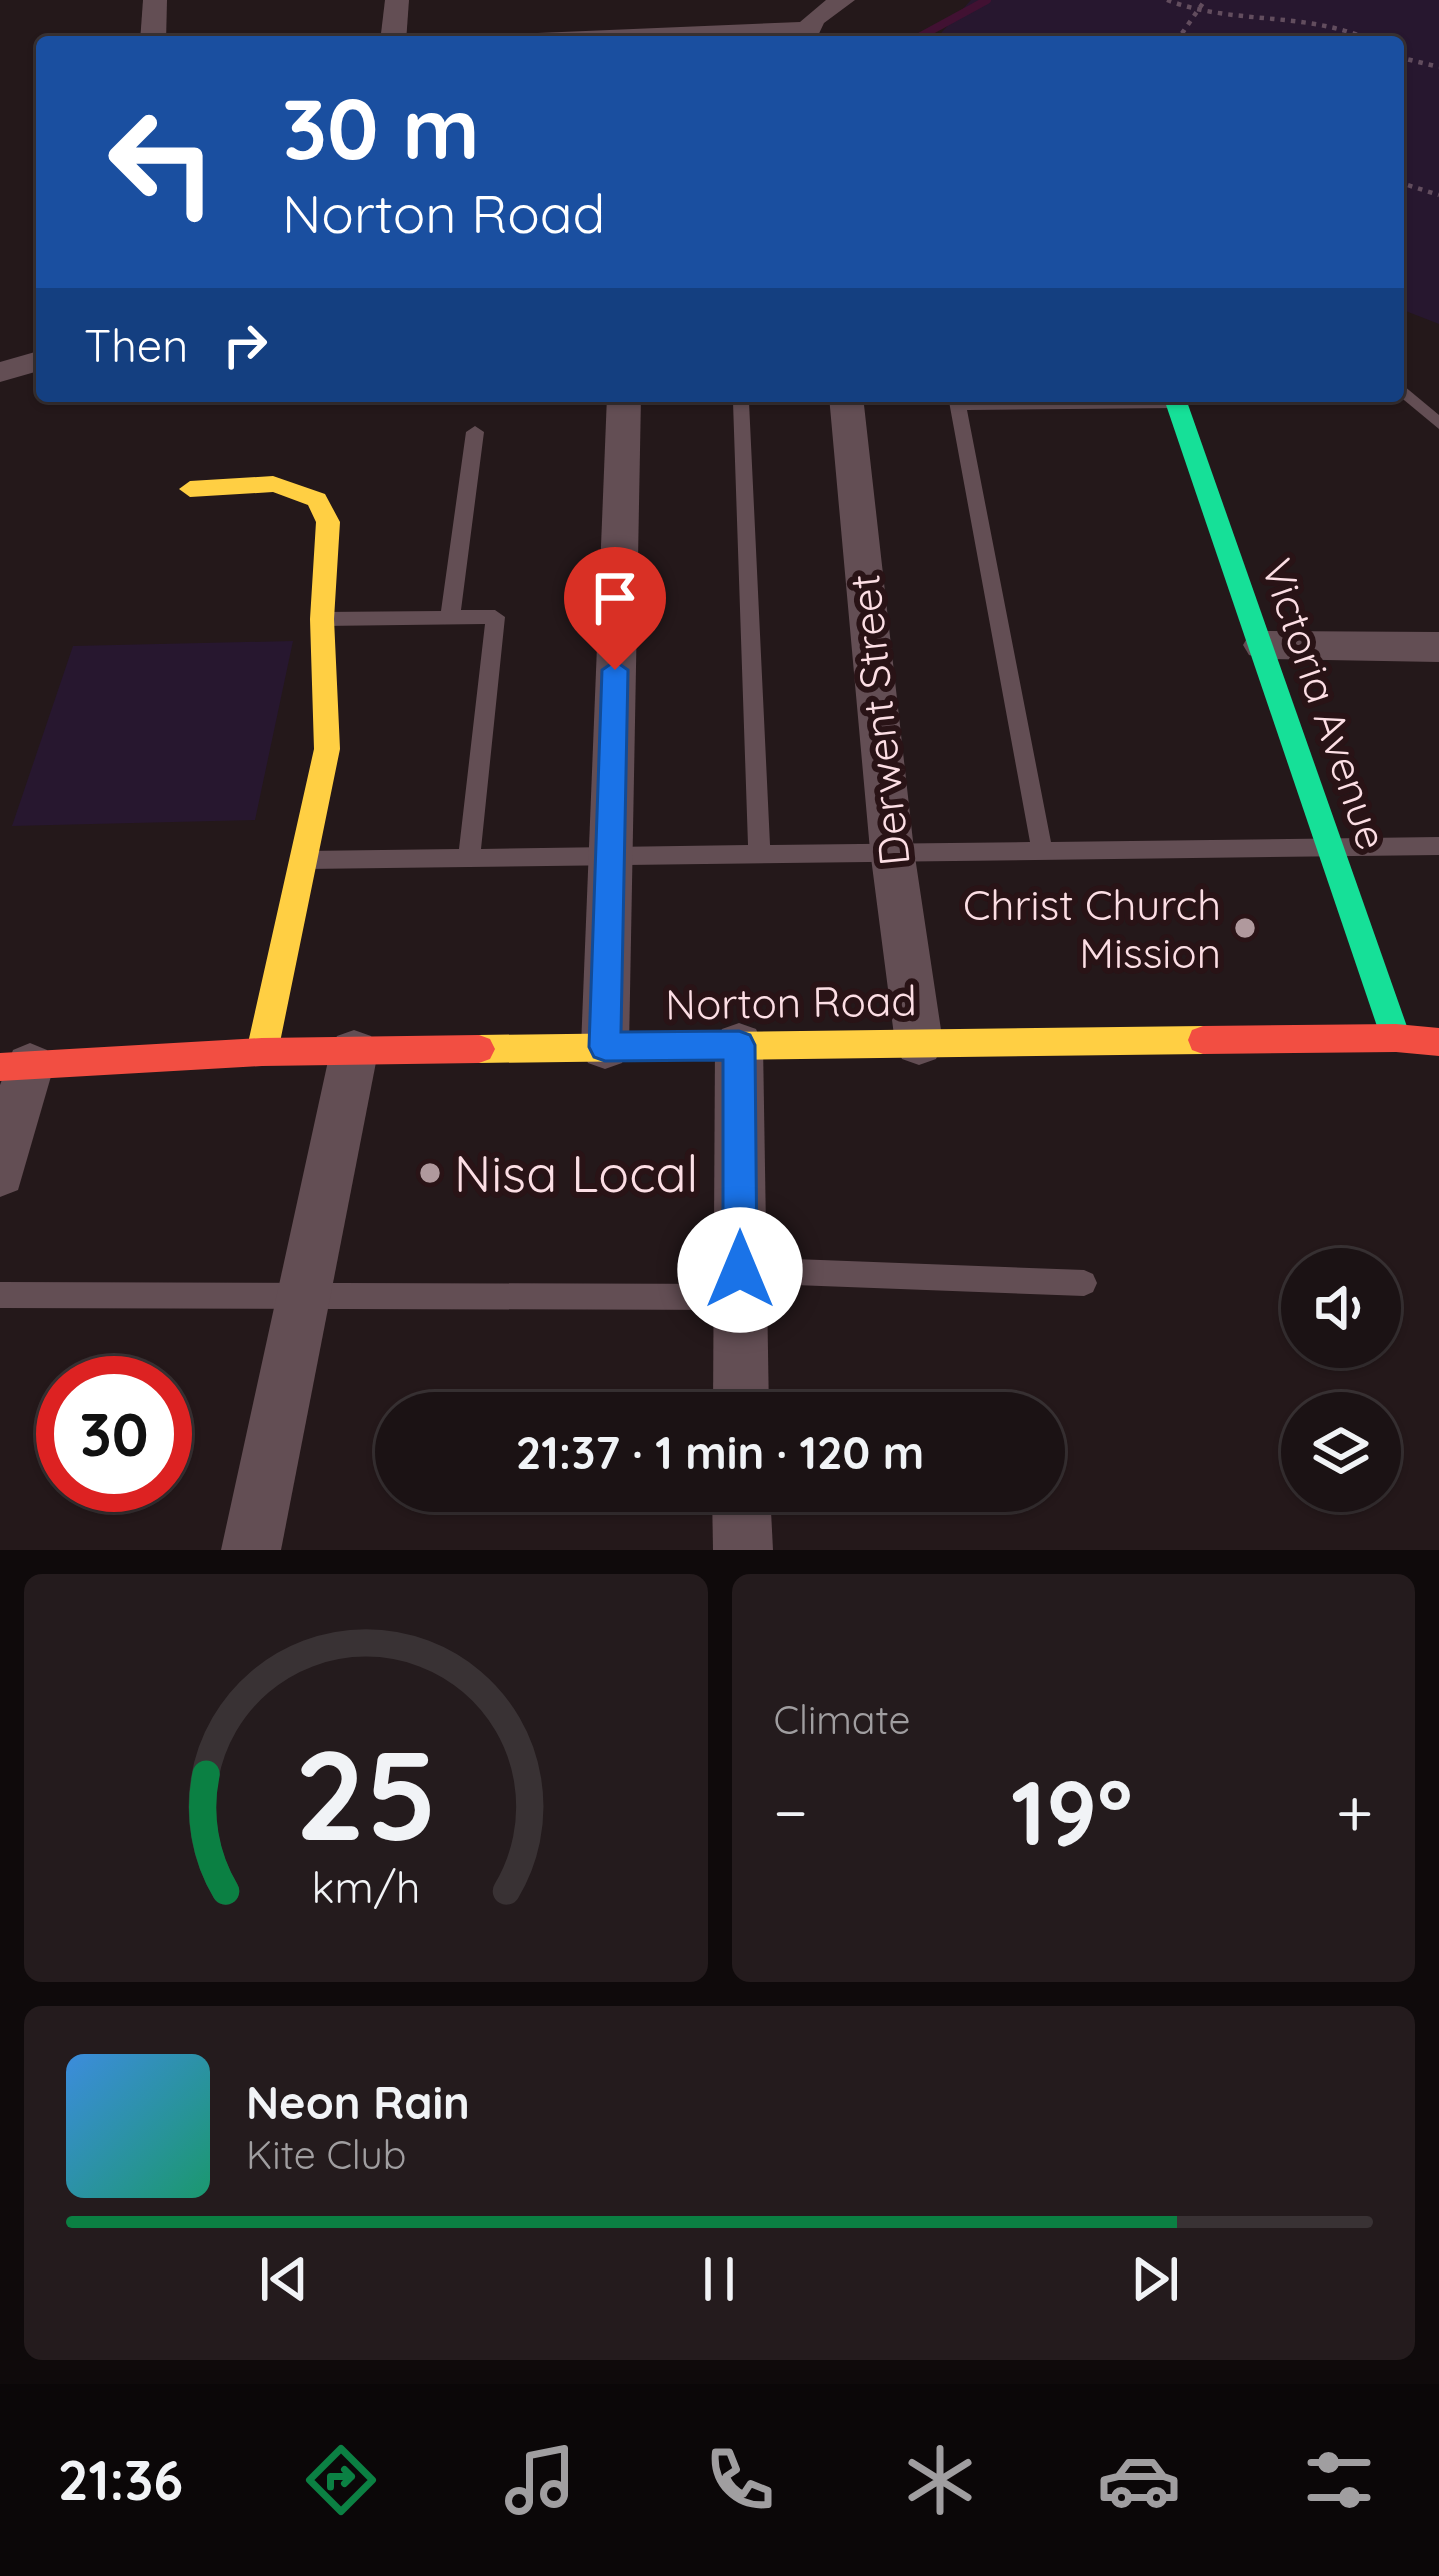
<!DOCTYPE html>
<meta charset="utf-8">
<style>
:root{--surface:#1b1214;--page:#241b1d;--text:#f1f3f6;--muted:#a09ea0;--line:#393234;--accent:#0b8043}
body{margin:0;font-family:Quicksand,sans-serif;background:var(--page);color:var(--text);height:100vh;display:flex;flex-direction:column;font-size:45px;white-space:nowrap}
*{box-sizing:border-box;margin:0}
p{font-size:39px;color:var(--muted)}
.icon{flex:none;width:66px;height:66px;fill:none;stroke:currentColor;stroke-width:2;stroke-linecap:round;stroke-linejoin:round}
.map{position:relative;height:1550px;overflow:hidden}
.sheet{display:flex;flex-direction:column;gap:24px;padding:24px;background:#0f0a0b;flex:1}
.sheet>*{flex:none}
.top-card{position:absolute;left:36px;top:36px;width:1368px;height:366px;border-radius:12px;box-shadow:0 3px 9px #0004,0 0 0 3px var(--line);background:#1a4fa0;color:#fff;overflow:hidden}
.controls{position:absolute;left:1281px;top:1248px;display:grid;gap:24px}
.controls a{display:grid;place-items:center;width:120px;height:120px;border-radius:50%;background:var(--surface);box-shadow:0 3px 9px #0004,0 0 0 3px var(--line);font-size:60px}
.speed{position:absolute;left:36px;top:1356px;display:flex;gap:24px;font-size:60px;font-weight:700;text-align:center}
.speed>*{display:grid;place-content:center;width:156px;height:156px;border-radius:50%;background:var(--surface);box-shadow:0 3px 9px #0004,0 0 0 3px var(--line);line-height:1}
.speed .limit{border:18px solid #d22;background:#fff;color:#111}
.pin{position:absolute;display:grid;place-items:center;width:102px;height:102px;color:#fff;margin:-123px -51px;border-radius:50% 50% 50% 0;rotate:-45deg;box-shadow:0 0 12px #0007}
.pin .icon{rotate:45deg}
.me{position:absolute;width:132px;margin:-66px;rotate:0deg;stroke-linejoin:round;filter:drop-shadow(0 0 9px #0008)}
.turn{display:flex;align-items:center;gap:42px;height:252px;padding:0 48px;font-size:54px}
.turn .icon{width:156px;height:156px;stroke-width:2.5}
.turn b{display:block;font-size:84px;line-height:102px}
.then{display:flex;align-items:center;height:114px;padding:0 48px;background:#0003;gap:24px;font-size:45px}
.big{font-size:90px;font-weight:700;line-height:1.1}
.sheet .tile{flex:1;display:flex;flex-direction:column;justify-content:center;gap:18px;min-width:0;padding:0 42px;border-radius:18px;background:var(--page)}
.sheet .dial{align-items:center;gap:0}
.dial svg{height:312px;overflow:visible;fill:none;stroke:var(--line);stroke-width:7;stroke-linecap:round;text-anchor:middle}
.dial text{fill:var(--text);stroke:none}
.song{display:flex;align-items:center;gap:36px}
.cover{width:144px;height:144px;border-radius:18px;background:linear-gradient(135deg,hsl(210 70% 55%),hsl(160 70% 35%))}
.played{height:12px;border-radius:6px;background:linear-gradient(90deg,var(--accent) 85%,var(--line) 85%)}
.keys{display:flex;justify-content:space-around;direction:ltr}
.heat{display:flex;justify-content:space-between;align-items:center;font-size:66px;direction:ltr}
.sheet .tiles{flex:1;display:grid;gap:24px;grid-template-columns:1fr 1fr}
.tile:last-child{grid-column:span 2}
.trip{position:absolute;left:375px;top:1392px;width:690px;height:120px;border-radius:60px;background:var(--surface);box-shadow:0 3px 9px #0004,0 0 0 3px var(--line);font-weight:700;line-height:120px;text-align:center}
.dock{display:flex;height:192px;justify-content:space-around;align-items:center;background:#0b0708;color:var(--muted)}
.dock .icon{width:84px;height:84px}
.dock .on{color:var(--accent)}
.dock b{font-size:54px;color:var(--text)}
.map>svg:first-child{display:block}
</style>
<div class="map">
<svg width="1439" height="1550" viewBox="0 0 1439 1550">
<rect width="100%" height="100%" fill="#24181a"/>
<!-- green -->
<g fill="#27172f">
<path d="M971 0H1439V324L1398 308V42H933Z"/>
<path d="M293 641 255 820 12 826 73 646Z"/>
</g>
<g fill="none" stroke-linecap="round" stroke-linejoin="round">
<!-- stream -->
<path stroke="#411132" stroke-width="8" d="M910 42 987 0"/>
<!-- path -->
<g stroke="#624d5e" stroke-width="4.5" stroke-dasharray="4.5 6" stroke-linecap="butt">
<path d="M1167 0C1235 26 1308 10 1374 42"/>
<path d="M1176 42 1205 0"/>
<path d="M1398 57 1439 67"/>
<path d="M1398 182 1439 195"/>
</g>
<!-- lane -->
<g fill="#634e54" fill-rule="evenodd">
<path d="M1398 381 1439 415V429L1398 395Z"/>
<path d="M948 396H964L965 400 1176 398 1184 403 1176 408 967 410 1051 842 1439 837V855L305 869 297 866 294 860 297 854 305 851 459 849 485 624 322 626 312 619 322 612 441 611 466 432 475 426 484 432 461 610H495L505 617 481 849 748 845 733 402 741 397 749 402 770 845 1030 842Z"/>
<path d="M743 1257 1084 1270 1093 1274 1097 1283 1093 1292 1084 1296 743 1283 734 1279 730 1270 734 1261Z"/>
<path d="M0 1282 739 1284 749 1287 752 1297 749 1307 739 1310 0 1308Z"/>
</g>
<!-- street -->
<g fill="#634e54" fill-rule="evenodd">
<path d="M143 0H167L166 42H140Z"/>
<path d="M385 0H409L406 42H380Z"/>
<path d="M826 0H855L824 23 815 42H789L792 37 501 42 514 34 800 22Z"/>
<path d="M42 350V370L0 382V362Z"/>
<path d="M607 396H641L629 1047 622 1063 605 1069 588 1063 581 1047Z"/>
<path d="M829 396H863L914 850 943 1043 936 1059 919 1065 902 1059 895 1043 870 850Z"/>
<path d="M1263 631 1439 632V662L1263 659 1249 655 1243 645 1249 635Z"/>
<path d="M739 1023 756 1029 763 1045 769 1413H713L715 1045 722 1029Z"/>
<path d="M354 1030 371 1036 378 1052 281 1550H221L330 1052 337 1036Z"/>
<path d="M30 1043 47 1050 54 1066 18 1190 0 1197V1085L13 1050Z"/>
<path d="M712 1491H770L773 1550H713Z"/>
</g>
<!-- fast -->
<path fill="#16e098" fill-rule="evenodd" d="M1163 396H1185L1411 1038 1407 1048 1396 1052 1385 1048 1381 1038Z"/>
<!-- slow -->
<g fill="#ffcf43" fill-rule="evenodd">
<path d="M273 476 325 494 340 522 334 619 340 749 278 1052 273 1062 262 1066 251 1062 246 1052 314 749 310 619 316 522 308 505 273 492 190 497 179 489 190 481Z"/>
<path d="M1203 1026 1214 1030 1218 1040 1214 1050 1203 1054 479 1063 468 1059 463 1049 468 1039 479 1035Z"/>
</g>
<!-- jam -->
<g fill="#f24e42" fill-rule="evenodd">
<path d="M1396 1024 1439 1028V1056L1396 1052 1203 1054 1192 1050 1188 1040 1192 1030 1203 1026Z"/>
<path d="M479 1035 490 1039 495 1049 490 1059 479 1063 262 1066 0 1081V1053L262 1038Z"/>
</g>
</g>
<!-- route -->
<path fill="#1a73e8" stroke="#114b97" stroke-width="3" d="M615 661 628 670 621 1032 739 1031 750 1035 755 1045 757 1270 752 1282 740 1288 728 1282 723 1270V1060L605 1061 594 1057 589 1047 602 670Z"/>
<!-- markers -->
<g fill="#b0999d" stroke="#291316" stroke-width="4.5">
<circle cx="1245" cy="928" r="12"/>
<circle cx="430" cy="1173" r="12"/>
</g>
<g text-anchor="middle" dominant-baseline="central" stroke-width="12" stroke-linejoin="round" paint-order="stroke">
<!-- street labels -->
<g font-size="42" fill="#fcdee4" stroke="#291316">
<text transform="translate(1325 704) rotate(71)">Victoria Avenue</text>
<text transform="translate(879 720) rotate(-96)">Derwent Street</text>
<text transform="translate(791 1002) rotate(-1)">Norton Road</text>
</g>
<!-- poi labels -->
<g font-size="42" fill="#fcdee4" stroke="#291316" text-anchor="end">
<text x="1221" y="904">Christ Church<tspan x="1221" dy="48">Mission</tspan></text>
</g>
<!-- near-poi labels -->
<g font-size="51" fill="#fcdee4" stroke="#291316" text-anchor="start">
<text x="454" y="1173">Nisa Local</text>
</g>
</g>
</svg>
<div class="controls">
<a><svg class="icon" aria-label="sound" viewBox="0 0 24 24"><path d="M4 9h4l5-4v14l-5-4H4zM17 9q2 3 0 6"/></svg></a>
<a><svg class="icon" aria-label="layers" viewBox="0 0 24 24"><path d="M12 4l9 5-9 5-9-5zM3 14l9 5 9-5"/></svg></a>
</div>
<div class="speed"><div class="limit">30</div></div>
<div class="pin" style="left:615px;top:670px;background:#d93025"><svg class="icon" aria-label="arrive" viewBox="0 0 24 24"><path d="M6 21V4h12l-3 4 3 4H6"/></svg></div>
<svg class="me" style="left:740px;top:1270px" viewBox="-20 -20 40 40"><circle r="19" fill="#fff"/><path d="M0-13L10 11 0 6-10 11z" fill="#1a73e8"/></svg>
<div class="trip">21:37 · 1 min · 120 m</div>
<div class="top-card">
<div class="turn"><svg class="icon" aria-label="left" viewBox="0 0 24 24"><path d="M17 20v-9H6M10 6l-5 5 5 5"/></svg><div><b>30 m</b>Norton Road</div></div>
<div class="then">Then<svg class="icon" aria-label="right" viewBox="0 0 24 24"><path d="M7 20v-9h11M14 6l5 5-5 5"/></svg></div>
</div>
</div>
<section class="sheet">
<div class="tiles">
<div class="tile dial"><svg viewBox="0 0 100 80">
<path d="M14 69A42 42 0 1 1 86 69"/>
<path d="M14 69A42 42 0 0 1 9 39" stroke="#0b8043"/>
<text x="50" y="56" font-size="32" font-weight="700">25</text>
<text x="50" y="72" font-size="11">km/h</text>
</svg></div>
<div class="tile"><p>Climate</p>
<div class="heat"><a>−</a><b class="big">19°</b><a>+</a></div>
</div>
<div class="tile">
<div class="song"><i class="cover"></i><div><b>Neon Rain</b><p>Kite Club</p></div></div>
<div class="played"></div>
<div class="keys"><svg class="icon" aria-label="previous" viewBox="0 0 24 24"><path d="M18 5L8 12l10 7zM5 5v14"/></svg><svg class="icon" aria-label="pause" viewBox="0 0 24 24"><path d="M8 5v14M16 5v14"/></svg><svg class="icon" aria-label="next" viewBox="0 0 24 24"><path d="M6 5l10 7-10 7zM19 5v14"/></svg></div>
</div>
</div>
</section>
<nav class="dock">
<b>21:36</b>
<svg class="icon on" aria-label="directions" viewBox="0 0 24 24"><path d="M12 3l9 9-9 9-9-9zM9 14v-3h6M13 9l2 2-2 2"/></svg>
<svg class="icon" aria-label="music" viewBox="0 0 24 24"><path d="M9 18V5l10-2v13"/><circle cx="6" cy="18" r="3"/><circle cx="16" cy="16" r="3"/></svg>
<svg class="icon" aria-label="phone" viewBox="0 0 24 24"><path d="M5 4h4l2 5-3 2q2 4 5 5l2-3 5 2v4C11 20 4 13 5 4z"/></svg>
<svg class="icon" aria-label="climate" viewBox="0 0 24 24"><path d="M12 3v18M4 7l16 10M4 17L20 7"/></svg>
<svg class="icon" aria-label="car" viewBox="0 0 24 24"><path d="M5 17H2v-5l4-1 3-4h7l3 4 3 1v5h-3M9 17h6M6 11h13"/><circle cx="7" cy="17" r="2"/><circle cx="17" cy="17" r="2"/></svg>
<svg class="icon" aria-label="filters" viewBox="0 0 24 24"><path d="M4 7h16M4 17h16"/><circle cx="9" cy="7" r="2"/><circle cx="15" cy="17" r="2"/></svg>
</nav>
